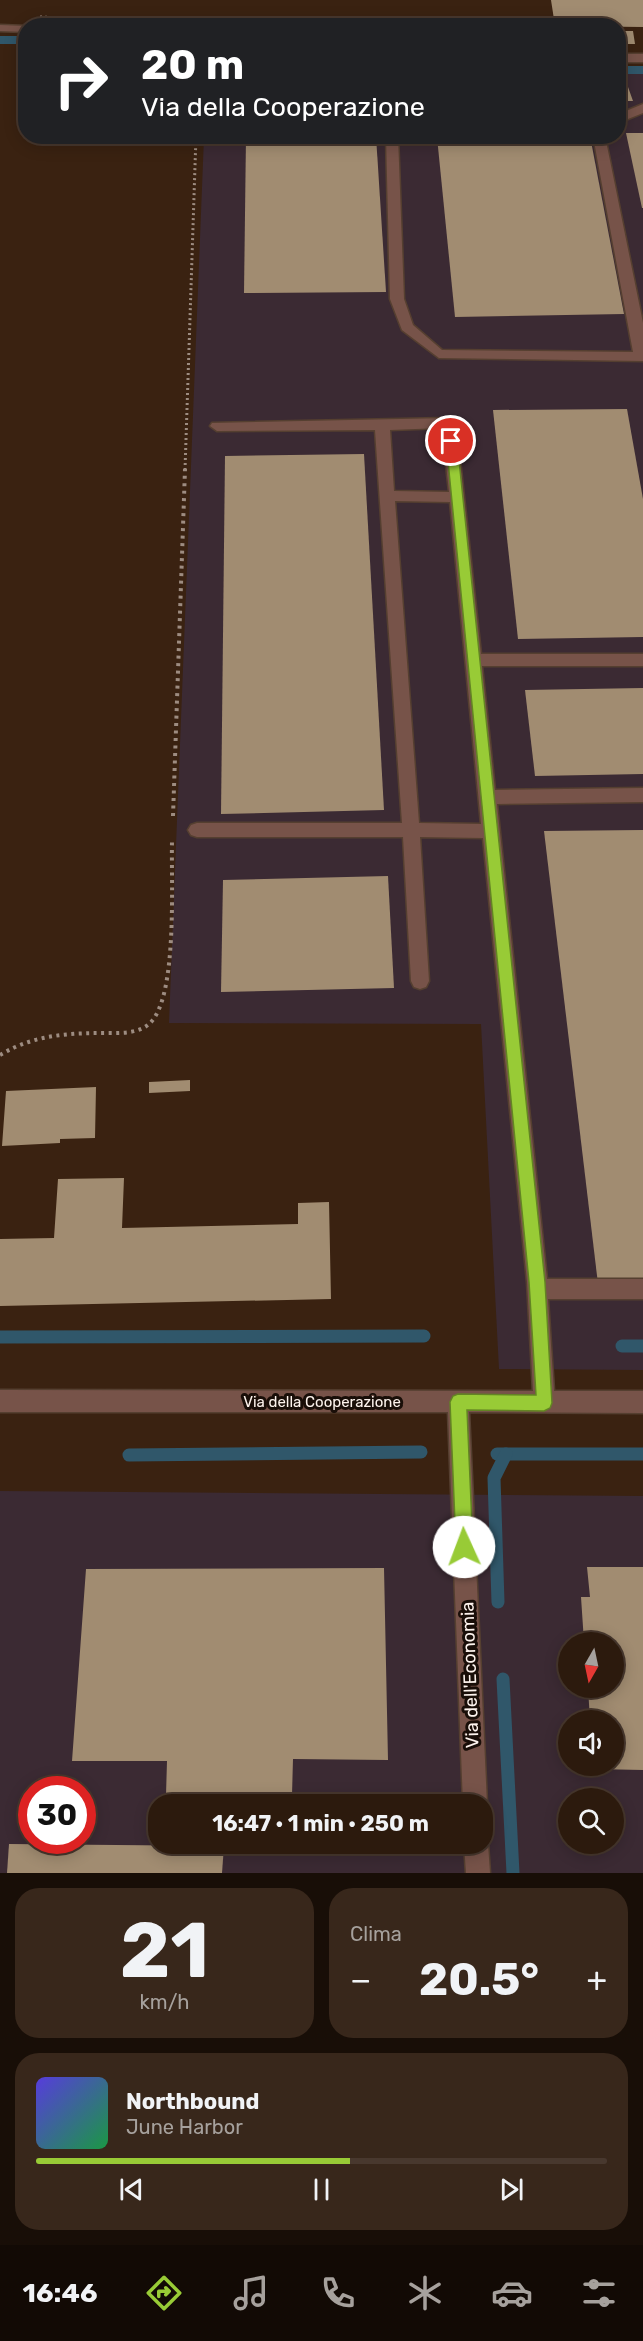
<!DOCTYPE html>
<html lang="it">
<meta charset="utf-8">
<style>
:root{--surface:#2c1a0d;--page:#38271b;--text:#f1f3f6;--muted:#a6a19d;--line:#48382e;--accent:#98cb36}
body{margin:0;font-family:Rubik,sans-serif;background:var(--page);color:var(--text);height:100vh;display:flex;flex-direction:column;font-size:22px;white-space:nowrap}
*{box-sizing:border-box;margin:0}
p{font-size:20px;color:var(--muted)}
.icon{flex:none;width:33px;height:33px;fill:none;stroke:currentColor;stroke-width:2;stroke-linecap:round;stroke-linejoin:round}
.map{position:relative;height:1873px;overflow:hidden}
.side{display:flex;flex-direction:column;gap:15px;padding:15px;background:#180e07;flex:1}
.side>*{flex:none}
.guide{position:absolute;left:18px;top:18px;width:608px;height:126px;border-radius:24px;box-shadow:0 3px 15px #0003,0 0 0 2px var(--line);background:#202124;color:#fff;overflow:hidden}
.needle{width:39px;rotate:189deg}
.controls{position:absolute;left:558px;top:1632px;display:grid;gap:12px}
.controls a{display:grid;place-items:center;width:66px;height:66px;border-radius:50%;background:var(--surface);box-shadow:0 3px 15px #0003,0 0 0 2px var(--line);font-size:30px}
.speed{position:absolute;left:18px;top:1776px;display:flex;gap:12px;font-size:30px;font-weight:700;text-align:center}
.speed>*{display:grid;place-content:center;width:78px;height:78px;border-radius:50%;background:var(--surface);box-shadow:0 3px 15px #0003,0 0 0 2px var(--line);line-height:1}
.speed .limit{border:9px solid #d22;background:#fff;color:#111}
.pin{position:absolute;display:grid;place-items:center;width:51px;height:51px;color:#fff;margin:-26px;border:3px solid #fff;border-radius:50%;box-shadow:0 2px 6px #0007}
.me{position:absolute;width:66px;margin:-33px;rotate:358deg;stroke-linejoin:round;filter:drop-shadow(0 0 4px #0008)}
.turn{display:flex;align-items:center;gap:21px;height:126px;padding:0 24px;font-size:27px}
.turn .icon{width:78px;height:78px;stroke-width:2.5}
.turn b{display:block;font-size:42px;line-height:51px}
.big{font-size:45px;font-weight:700;line-height:1.1}
.side .widget{flex:1;display:flex;flex-direction:column;justify-content:center;gap:9px;min-width:0;padding:0 21px;border-radius:24px;background:var(--page)}
.side .dial{align-items:center;gap:0}
.dial b{font-size:78px;line-height:1}
.song{display:flex;align-items:center;gap:18px}
.cover{width:72px;height:72px;border-radius:9px;background:linear-gradient(135deg,hsl(250 70% 55%),hsl(140 70% 35%))}
.played{height:6px;border-radius:3px;background:linear-gradient(90deg,var(--accent) 55%,var(--line) 55%)}
.keys{display:flex;justify-content:space-around;direction:ltr}
.heat{display:flex;justify-content:space-between;align-items:center;font-size:33px;direction:ltr}
.side .tiles{flex:1;display:grid;gap:15px;grid-template-columns:1fr 1fr}
.widget:last-child{grid-column:span 2}
.trip{position:absolute;left:148px;top:1794px;width:345px;height:60px;border-radius:24px;background:var(--surface);box-shadow:0 3px 15px #0003,0 0 0 2px var(--line);font-weight:700;line-height:60px;text-align:center}
.dock{display:flex;height:96px;justify-content:space-around;align-items:center;background:#120a05;color:var(--muted)}
.dock .icon{width:42px;height:42px}
.dock .selected{color:var(--accent)}
.dock b{font-size:27px;color:var(--text)}
.map>svg:first-child{display:block}
</style>
<div class="map">
<svg width="643" height="1873" viewBox="0 0 643 1873">
<rect width="100%" height="100%" fill="#3a2211"/>
<!-- industrial -->
<g fill="#3b2a33" fill-rule="evenodd">
<path d="M618 68H643V1370L499 1369 481 1024 169 1023 204 137 618 136Z"/>
<path d="M0 1491 643 1496V1873H0ZM568 1642H614V1688H568ZM568 1720H614V1766H568ZM32 1790H82V1840H32ZM568 1798H614V1844H568ZM159 1804H483V1844H159Z"/>
</g>
<g fill="none" stroke-linecap="round" stroke-linejoin="round">
<!-- stream-far1 -->
<g stroke="#30576a" stroke-width="8">
<path d="M0 40H26"/>
<path d="M618 70H643"/>
</g>
<!-- stream -->
<g stroke="#30576a" stroke-width="13">
<path d="M0 1337 424 1336"/>
<path d="M622 1346H643"/>
<path d="M497 1454H643"/>
<path d="M129 1455 421 1452"/>
<path d="M498 1602 494 1478 506 1454"/>
<path d="M503 1679 513 1873"/>
</g>
</g>
<!-- building -->
<g fill="#a18c71">
<path d="M551 0H643V27L555 26Z"/>
<path d="M618 31H633L635 44H618Z"/>
<path d="M618 87H628L633 101H622L624 107H618Z"/>
<path d="M626 133H643V208H642Z"/>
<path d="M246 136H376L386 292 244 293Z"/>
<path d="M440 136H590L624 314 455 317 437 137Z"/>
<path d="M627 409 643 499V637L518 639 493 410Z"/>
<path d="M364 454 384 810 221 814 225 456Z"/>
<path d="M643 688V774L535 776 525 690Z"/>
<path d="M643 830V1283L598 1284 544 831Z"/>
<path d="M388 876 394 988 221 992 223 880Z"/>
<path d="M190 1080V1091L149 1093V1082Z"/>
<path d="M96 1087 95 1138 60 1139V1143L2 1146 6 1091Z"/>
<path d="M124 1178 122 1228 298 1224V1203L329 1202 331 1299 0 1306V1239L54 1238 58 1179Z"/>
<path d="M587 1567H643V1770L594 1769 593 1766H614V1720H590L588 1688H614V1642H584L581 1597H590Z"/>
<path d="M384 1568 388 1760 293 1759 292 1795H166L167 1761H72L86 1569Z"/>
<path d="M9 1844 224 1846 222 1873H7Z"/>
</g>
<g fill="none" stroke-linecap="round" stroke-linejoin="round">
<defs>
<g id="minor">
<path d="M0 25 26 26V32L0 31Z"/>
<rect x="618" y="54" width="25" height="8"/>
<path d="M643 104V113L628 119H618V111H626Z"/>
<path d="M386 136H398L404 299 413 325 442 350 633 352 593 136H605L643 323V361L439 358 402 330 390 299Z"/>
<path d="M449 418 456 423 481 654H643V666H482L495 790 643 788V802L497 804 547 1279H643V1299H548L554 1391H643V1413L469 1412 487 1804 483 1813V1804H463L448 1412H0V1390L533 1391 527 1282 483 838 420 837 429 981 426 987 420 989 414 987 411 981 403 837H197L191 835 188 830 191 825 197 823H402L375 430 217 431 210 426 212 423ZM442 428 449 492 394 491 390 430ZM395 501 450 502 481 824 419 823Z"/>
<path d="M483 1835 488 1844 490 1873H466L464 1844H483Z"/>
</g>
</defs>
<!-- minor casing -->
<use href="#minor" stroke="#553f30" stroke-width="3"/>
<!-- path-far1 -->
<g stroke="#9d8c81" stroke-width="3" stroke-dasharray="2 3" stroke-linecap="butt">
<path d="M40 17 227 26"/>
<path d="M185 470 196 136"/>
</g>
<!-- path -->
<g stroke="#9d8c81" stroke-width="4" stroke-dasharray="3 4.5" stroke-linecap="butt">
<path d="M173 816 185 469"/>
<path d="M0 1055C37 1033 73 1033 114 1033 126 1033 140 1032 149 1024 178 999 171 882 172 842"/>
</g>
<!-- minor -->
<use href="#minor" fill="#775349" fill-rule="evenodd"/>
</g>
<!-- route -->
<path fill="#98cb36" stroke="#638423" stroke-width="1.5" d="M451 437 457 441 545 1282 552 1403 550 1408 544 1411 467 1410 473 1547 470 1553 464 1556 458 1553 456 1547 450 1402 453 1396 458 1394 536 1395 529 1282 446 441Z"/>
<g text-anchor="middle" dominant-baseline="central" stroke-width="6" stroke-linejoin="round" paint-order="stroke">
<!-- street labels -->
<g font-size="15" fill="#fdf3ed" stroke="#190e08">
<text x="322" y="1402">Via della Cooperazione</text>
</g>
<!-- near-street labels -->
<g font-size="18" fill="#fdf3ed" stroke="#190e08">
<text transform="translate(470 1675) rotate(-92)">Via dell'Economia</text>
</g>
</g>
</svg>
<div class="controls">
<a><svg class="needle" viewBox="-14 -14 28 28"><path d="M0-13l5 13h-10z" fill="#e53935"/><path d="M0 13l5-13h-10z" fill="#a6a19d"/></svg></a>
<a><svg class="icon" aria-label="sound" viewBox="0 0 24 24"><path d="M4 9h4l5-4v14l-5-4H4zM17 9q2 3 0 6"/></svg></a>
<a><svg class="icon" aria-label="search" viewBox="0 0 24 24"><circle cx="10" cy="10" r="6"/><path d="M15 15l6 6"/></svg></a>
</div>
<div class="speed"><div class="limit">30</div></div>
<div class="pin" style="left:451px;top:441px;background:#d93025"><svg class="icon" aria-label="arrive" viewBox="0 0 24 24"><path d="M6 21V4h12l-3 4 3 4H6"/></svg></div>
<svg class="me" style="left:464px;top:1547px" viewBox="-20 -20 40 40"><circle r="19" fill="#fff"/><path d="M0-13L10 11 0 6-10 11z" fill="#98cb36"/></svg>
<div class="trip">16:47 · 1 min · 250 m</div>
<div class="guide">
<div class="turn"><svg class="icon" aria-label="right" viewBox="0 0 24 24"><path d="M7 20v-9h11M14 6l5 5-5 5"/></svg><div><b>20 m</b>Via della Cooperazione</div></div>
</div>
</div>
<section class="side">
<div class="tiles">
<div class="widget dial"><b>21</b><p>km/h</p></div>
<div class="widget"><p>Clima</p>
<div class="heat"><a>−</a><b class="big">20.5°</b><a>+</a></div>
</div>
<div class="widget">
<div class="song"><i class="cover"></i><div><b>Northbound</b><p>June Harbor</p></div></div>
<div class="played"></div>
<div class="keys"><svg class="icon" aria-label="previous" viewBox="0 0 24 24"><path d="M18 5L8 12l10 7zM5 5v14"/></svg><svg class="icon" aria-label="pause" viewBox="0 0 24 24"><path d="M8 5v14M16 5v14"/></svg><svg class="icon" aria-label="next" viewBox="0 0 24 24"><path d="M6 5l10 7-10 7zM19 5v14"/></svg></div>
</div>
</div>
</section>
<nav class="dock">
<b>16:46</b>
<svg class="icon selected" aria-label="directions" viewBox="0 0 24 24"><path d="M12 3l9 9-9 9-9-9zM9 14v-3h6M13 9l2 2-2 2"/></svg>
<svg class="icon" aria-label="music" viewBox="0 0 24 24"><path d="M9 18V5l10-2v13"/><circle cx="6" cy="18" r="3"/><circle cx="16" cy="16" r="3"/></svg>
<svg class="icon" aria-label="phone" viewBox="0 0 24 24"><path d="M5 4h4l2 5-3 2q2 4 5 5l2-3 5 2v4C11 20 4 13 5 4z"/></svg>
<svg class="icon" aria-label="climate" viewBox="0 0 24 24"><path d="M12 3v18M4 7l16 10M4 17L20 7"/></svg>
<svg class="icon" aria-label="car" viewBox="0 0 24 24"><path d="M5 17H2v-5l4-1 3-4h7l3 4 3 1v5h-3M9 17h6M6 11h13"/><circle cx="7" cy="17" r="2"/><circle cx="17" cy="17" r="2"/></svg>
<svg class="icon" aria-label="filters" viewBox="0 0 24 24"><path d="M4 7h16M4 17h16"/><circle cx="9" cy="7" r="2"/><circle cx="15" cy="17" r="2"/></svg>
</nav>
